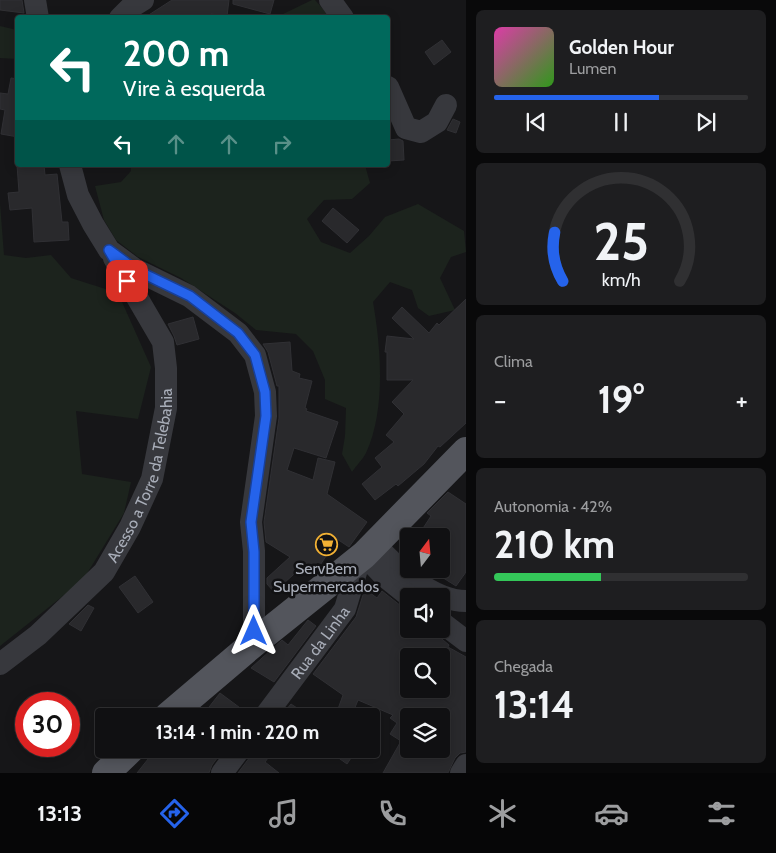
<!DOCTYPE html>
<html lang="pt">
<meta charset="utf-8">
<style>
:root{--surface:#101012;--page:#1e1e20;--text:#f1f3f6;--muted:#9c9d9f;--line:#303032;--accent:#2563eb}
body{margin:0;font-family:Cabin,sans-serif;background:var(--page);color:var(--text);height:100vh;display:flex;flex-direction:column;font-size:19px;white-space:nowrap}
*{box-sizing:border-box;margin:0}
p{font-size:16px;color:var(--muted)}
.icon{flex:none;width:28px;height:28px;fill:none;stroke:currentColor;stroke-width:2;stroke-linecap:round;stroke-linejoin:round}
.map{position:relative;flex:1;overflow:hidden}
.sheet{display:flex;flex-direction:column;gap:10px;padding:10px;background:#09090a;width:310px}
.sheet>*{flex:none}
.hud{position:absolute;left:15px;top:15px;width:375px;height:152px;border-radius:5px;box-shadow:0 2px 12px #0003,0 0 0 1px var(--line);background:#00695c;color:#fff;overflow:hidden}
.needle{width:32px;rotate:16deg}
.tools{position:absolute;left:400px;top:528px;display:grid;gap:10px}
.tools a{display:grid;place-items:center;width:50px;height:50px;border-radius:5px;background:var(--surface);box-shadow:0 2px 12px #0003,0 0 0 1px var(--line);font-size:25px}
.speed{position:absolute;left:15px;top:692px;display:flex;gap:10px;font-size:25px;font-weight:700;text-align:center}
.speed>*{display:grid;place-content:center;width:65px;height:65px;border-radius:50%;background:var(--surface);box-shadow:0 2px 12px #0003,0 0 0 1px var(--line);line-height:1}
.speed .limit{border:8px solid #d22;background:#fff;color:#111}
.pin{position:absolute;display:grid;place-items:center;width:42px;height:42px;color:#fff;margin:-21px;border-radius:10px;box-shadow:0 2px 8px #0006}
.me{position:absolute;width:55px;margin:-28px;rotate:0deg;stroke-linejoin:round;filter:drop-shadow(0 0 4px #0008)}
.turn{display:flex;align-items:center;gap:18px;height:105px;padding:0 25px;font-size:22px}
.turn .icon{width:65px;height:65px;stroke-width:2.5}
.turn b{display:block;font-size:35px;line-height:42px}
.lanes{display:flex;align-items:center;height:48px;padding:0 25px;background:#0003;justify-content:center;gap:25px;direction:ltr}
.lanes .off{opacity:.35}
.big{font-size:38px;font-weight:700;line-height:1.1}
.sheet .tile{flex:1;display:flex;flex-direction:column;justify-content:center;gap:8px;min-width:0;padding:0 18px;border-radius:8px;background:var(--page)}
.sheet .dial{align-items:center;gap:0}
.dial svg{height:130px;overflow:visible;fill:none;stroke:var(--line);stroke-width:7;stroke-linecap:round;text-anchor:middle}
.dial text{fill:var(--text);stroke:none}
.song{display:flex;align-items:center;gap:15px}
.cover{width:60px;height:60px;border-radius:8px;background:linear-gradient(135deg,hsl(320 70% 55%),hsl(110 70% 35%))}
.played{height:5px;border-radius:2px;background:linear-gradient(90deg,var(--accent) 65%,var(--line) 65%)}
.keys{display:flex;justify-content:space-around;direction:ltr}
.heat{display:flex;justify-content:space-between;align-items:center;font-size:28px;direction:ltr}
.charge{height:8px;border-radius:4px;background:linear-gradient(90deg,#34c759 42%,var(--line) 0)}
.trip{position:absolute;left:95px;top:708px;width:285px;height:50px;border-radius:5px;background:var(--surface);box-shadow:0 2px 12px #0003,0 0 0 1px var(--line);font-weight:700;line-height:50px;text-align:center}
.dock{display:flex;height:80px;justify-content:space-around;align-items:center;background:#060607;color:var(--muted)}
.dock .icon{width:35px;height:35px}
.dock .selected{color:var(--accent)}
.dock b{font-size:22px;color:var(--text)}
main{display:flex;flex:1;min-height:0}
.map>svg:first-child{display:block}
</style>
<main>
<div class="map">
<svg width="466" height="773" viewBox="0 0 466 773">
<rect width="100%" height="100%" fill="#161618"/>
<!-- green -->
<g fill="#1c231d">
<path d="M312 0H315L330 17 280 18 283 14Z"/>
<path d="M0 26 17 30V59L0 58Z"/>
<path d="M131 165H365L370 183 352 199 324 200 307 219 321 242 350 253 369 236 385 217 418 204 464 231 466 252 451 257 440 278 455 310 429 316 418 308 412 290 390 282 373 302C381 348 386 410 366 453 363 459 356 466 352 472L342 454 345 436 346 408 325 399V380L313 351 296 334 256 330 235 313 181 278 138 257 116 240 104 220 95 186 121 182 131 171Z"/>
<path d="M0 203 4 255 26 258 51 255 71 278 118 293 151 367 138 419 76 411 82 474 131 482 124 513 83 580 0 646Z"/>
</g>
<!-- building -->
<g fill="#29292c" stroke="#303034" fill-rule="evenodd">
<path d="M0 0H22L24 13 0 10Z"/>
<path d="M172 0H229L227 16 211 14V18H144Z"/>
<path d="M233 0H274L270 14 233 4Z"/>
<path d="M442 40 451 52 434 65 425 52Z"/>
<path d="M11 78 18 79V137L1 134 5 110 0 109V93L8 94Z"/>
<path d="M453 119 460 122 456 133 447 130Z"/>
<path d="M399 139 403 141 404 160 388 161V140Z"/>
<path d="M17 165H44L45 175 57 174 62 222H68L69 240 34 242 32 208 10 210 8 193 19 192Z"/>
<path d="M333 208 359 230 347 243 322 221Z"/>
<path d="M466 299V423L440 447 438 446 424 464 398 486 396 484 375 500 362 484 382 467 375 458 394 442 386 435 404 414 392 402 413 380H387V352H385L387 336 414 339 392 318 402 307 429 333 437 323 439 325Z"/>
<path d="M193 317 199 339 177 345 174 336 168 324Z"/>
<path d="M290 342 292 371 300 374 299 378 312 381 305 408 307 409 306 411 338 422 326 458 294 448 287 470 313 480 318 458 335 462 327 494 367 522 349 547 337 539 315 573 303 566 274 592 267 584V578L290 557 266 542 264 522 279 418V386H277L268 352 263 344Z"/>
<path d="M448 492 466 504V572L456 586 429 569H441V536H418L431 516 427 513Z"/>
<path d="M135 576 153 602 138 613 119 587Z"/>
<path d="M366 590 377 598 382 591 401 606 409 609V629H430L449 645 448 647 466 657V752L460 753 455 758 448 773H383L401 741 390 734 397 723 390 718 393 715 358 700 352 715 338 709 343 695 313 674 356 617 363 595ZM409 656H441V689H409ZM409 716H441V749H409Z"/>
<path d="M88 605 94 608 81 631 69 624Z"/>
<path d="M308 620 316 626 274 682 251 668 282 640 288 645Z"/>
<path d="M220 693 251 716H202Z"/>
<path d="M291 704 309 716H281Z"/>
<path d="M156 749H164L176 758 180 749H224L212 765 209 773H137Z"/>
<path d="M253 749H275L265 762 279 773H238L250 757Z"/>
<path d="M326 749H357L347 764Z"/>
</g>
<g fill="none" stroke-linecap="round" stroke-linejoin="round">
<!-- minor -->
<g stroke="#37383d" stroke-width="22">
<path d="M35 0 38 18"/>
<path d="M330 0 343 18"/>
<path d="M120 18 130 8 143 0"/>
<path d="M388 87 406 128 421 132 437 122 446 105"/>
<path d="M70 165 78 195 93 224 109 250 136 270 189 296 238 333 255 355 265 392 266 416 251 522 254 551V643"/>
<path d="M375 544C396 568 433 601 466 601"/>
<path d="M364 555 384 576 409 596"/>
<path d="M441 622 466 641"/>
<path id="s1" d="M0 664 38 635 104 572 130 527 152 479 166 408V368L163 342 114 258"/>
<path id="s2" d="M265 716 345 609 360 559"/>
<path d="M222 773 240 749"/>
<path d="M461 773 466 765"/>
</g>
<!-- major -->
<g stroke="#53555c" stroke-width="28">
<path d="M168 716 254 643 364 555 466 451"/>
<path d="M106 773 131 749"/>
</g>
</g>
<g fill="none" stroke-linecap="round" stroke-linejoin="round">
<defs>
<path id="route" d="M127 281 109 250 136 270 190 296 238 333 255 355 265 392 266 416 251 522 254 552V631"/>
</defs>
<!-- route casing -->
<use href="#route" stroke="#184099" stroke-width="12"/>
<!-- route -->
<use href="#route" stroke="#2563eb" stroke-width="9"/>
</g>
<!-- icons -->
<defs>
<symbol id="supermarket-ring" viewBox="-11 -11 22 22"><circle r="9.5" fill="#111113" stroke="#f2b134" stroke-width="1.5"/><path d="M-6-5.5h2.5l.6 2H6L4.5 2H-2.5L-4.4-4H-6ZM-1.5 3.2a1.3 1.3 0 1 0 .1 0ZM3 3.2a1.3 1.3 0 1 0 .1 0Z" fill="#f2b134"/></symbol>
</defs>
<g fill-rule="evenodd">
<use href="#supermarket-ring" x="314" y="532" width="25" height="25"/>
</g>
<g text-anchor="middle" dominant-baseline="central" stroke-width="5" stroke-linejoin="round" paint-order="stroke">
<!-- street labels -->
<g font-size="16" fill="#a8adb8" stroke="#111113">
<text stroke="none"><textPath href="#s1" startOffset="244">Acesso a Torre da Telebahia</textPath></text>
<text stroke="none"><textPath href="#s2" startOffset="92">Rua da Linha</textPath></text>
</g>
<!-- poi labels -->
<g font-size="16" fill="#a8adb8" stroke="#111113">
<text x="326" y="568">ServBem<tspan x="326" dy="18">Supermercados</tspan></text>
</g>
</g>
</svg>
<div class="tools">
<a><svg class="needle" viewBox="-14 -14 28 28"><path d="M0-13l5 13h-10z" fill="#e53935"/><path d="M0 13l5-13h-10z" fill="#9c9d9f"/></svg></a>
<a><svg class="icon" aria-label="sound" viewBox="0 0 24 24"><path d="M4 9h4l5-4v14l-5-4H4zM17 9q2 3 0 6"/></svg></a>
<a><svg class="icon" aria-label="search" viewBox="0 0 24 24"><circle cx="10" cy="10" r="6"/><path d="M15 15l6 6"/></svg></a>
<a><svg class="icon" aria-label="layers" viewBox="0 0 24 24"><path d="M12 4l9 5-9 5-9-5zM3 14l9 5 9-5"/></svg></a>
</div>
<div class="speed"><div class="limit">30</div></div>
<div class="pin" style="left:127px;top:281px;background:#d93025"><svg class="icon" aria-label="arrive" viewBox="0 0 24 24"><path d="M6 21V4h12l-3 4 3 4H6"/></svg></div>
<svg class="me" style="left:254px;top:631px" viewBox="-20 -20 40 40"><path d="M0-17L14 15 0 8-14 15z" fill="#2563eb" stroke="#fff" stroke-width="4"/></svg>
<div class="trip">13:14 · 1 min · 220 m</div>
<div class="hud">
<div class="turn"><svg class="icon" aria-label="left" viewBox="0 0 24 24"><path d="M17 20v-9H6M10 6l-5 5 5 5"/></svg><div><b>200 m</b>Vire à esquerda</div></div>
<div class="lanes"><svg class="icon" aria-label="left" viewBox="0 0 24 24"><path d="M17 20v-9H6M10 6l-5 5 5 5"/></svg><svg class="icon off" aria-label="ahead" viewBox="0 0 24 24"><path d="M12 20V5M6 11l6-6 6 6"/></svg><svg class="icon off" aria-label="ahead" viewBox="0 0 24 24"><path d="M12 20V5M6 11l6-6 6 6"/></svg><svg class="icon off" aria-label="right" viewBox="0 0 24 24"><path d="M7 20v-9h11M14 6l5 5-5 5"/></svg></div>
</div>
</div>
<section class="sheet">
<div class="tile">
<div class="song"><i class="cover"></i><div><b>Golden Hour</b><p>Lumen</p></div></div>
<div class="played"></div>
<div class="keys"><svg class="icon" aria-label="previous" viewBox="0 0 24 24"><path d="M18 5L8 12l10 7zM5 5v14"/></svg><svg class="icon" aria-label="pause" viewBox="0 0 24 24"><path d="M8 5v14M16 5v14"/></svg><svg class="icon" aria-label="next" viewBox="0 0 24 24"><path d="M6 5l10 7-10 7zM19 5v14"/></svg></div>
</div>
<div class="tile dial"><svg viewBox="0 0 100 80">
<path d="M14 69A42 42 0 1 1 86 69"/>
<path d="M14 69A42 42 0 0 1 9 39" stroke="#2563eb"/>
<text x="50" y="56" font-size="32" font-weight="700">25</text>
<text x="50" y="72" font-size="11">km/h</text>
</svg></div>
<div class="tile"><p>Clima</p>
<div class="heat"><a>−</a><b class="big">19°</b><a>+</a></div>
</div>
<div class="tile"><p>Autonomia · 42%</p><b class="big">210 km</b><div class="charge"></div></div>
<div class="tile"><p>Chegada</p><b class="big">13:14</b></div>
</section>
</main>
<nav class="dock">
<b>13:13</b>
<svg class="icon selected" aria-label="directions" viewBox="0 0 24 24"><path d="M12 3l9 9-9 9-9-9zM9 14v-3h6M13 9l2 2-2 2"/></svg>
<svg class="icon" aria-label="music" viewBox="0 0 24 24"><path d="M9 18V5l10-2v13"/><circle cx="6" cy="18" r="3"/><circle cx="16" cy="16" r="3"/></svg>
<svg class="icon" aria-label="phone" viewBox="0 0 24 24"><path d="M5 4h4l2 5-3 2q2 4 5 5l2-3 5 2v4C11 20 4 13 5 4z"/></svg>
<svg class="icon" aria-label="climate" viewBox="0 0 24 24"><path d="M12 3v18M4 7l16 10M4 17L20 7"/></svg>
<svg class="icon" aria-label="car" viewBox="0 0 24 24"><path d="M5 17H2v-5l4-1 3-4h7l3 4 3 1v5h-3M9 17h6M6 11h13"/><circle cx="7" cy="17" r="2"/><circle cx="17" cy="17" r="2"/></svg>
<svg class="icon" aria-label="filters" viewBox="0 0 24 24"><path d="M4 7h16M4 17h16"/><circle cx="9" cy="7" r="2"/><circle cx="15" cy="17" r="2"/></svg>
</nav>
